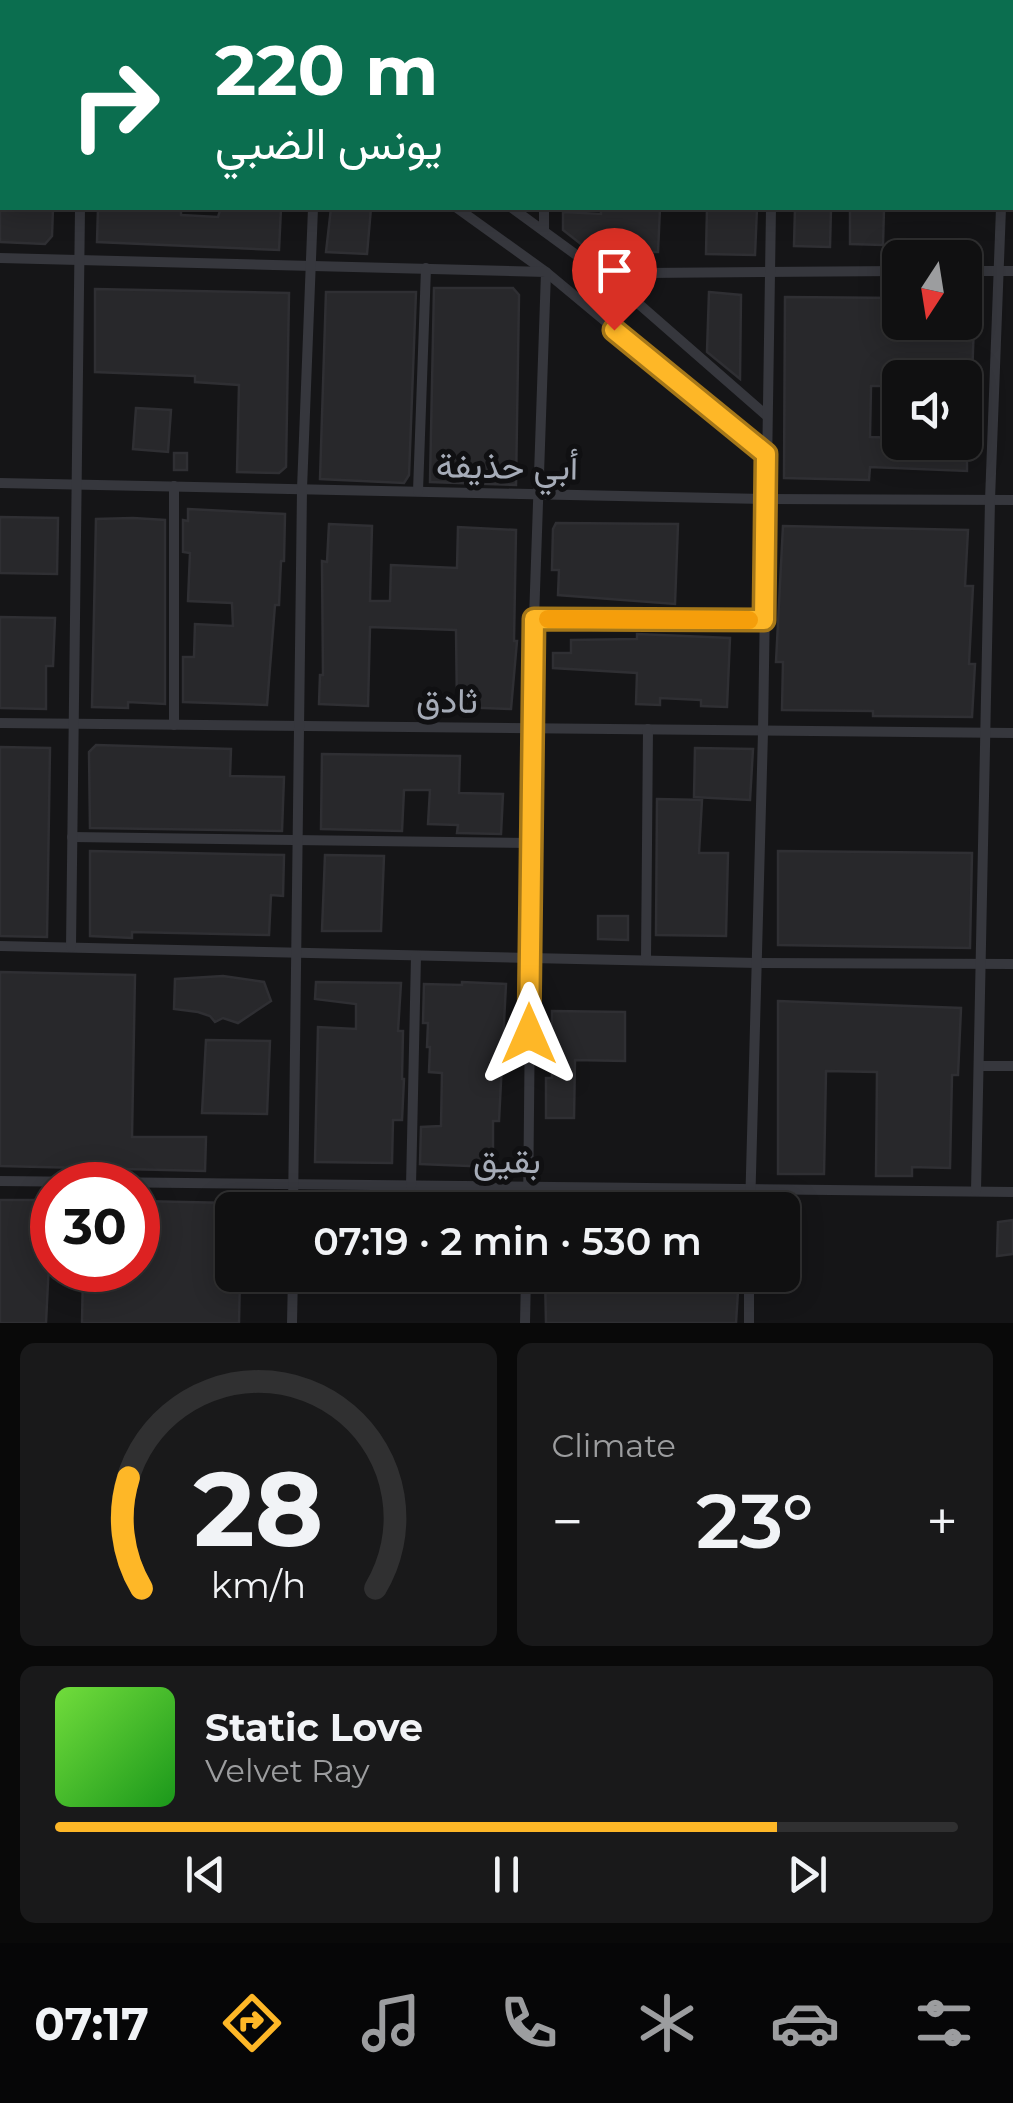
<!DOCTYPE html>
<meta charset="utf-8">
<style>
:root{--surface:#101011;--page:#19191a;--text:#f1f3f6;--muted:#9c9d9f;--line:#303031;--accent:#feb727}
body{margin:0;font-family:Montserrat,Vazirmatn,sans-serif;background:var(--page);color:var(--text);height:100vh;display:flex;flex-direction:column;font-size:38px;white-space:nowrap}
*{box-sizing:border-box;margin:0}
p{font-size:32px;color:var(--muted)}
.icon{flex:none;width:55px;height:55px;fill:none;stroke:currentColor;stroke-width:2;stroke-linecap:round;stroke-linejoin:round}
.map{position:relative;height:1323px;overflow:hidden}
.drawer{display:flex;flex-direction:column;gap:20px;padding:20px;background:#090909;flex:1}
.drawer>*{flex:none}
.banner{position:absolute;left:0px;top:0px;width:1015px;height:210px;box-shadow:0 5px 25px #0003,0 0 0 2px var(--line);background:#0b6e4f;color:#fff;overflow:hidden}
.needle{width:65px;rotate:192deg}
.fabs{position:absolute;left:882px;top:240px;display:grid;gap:20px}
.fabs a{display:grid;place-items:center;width:100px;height:100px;border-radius:15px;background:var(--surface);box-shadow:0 5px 25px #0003,0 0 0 2px var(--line);font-size:50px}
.speed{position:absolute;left:30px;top:1162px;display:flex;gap:20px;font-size:50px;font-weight:700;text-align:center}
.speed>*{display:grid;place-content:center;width:130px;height:130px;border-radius:50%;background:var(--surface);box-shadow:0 5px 25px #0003,0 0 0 2px var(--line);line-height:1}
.speed .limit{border:15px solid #d22;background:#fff;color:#111}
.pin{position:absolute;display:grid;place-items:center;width:85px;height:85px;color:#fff;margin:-102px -42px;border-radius:50% 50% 50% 0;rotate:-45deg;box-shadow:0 0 10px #0007}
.pin .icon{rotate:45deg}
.me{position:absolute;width:110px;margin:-55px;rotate:0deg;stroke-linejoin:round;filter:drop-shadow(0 0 8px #0008)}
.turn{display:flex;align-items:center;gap:35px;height:210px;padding:0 50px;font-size:45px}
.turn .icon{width:130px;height:130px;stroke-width:2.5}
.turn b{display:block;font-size:70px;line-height:85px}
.big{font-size:75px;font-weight:600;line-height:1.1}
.drawer .tile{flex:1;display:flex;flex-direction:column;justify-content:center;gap:15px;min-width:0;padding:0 35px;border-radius:15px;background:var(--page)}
.drawer .dial{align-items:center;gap:0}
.dial svg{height:260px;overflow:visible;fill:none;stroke:var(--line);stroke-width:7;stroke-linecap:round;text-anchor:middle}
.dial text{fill:var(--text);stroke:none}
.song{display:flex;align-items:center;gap:30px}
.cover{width:120px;height:120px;border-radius:15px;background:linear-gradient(135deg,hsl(100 70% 55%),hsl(120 70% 35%))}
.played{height:10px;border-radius:5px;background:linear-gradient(90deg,var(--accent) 80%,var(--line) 80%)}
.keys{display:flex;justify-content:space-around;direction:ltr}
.heat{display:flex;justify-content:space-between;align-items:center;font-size:55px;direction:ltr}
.drawer .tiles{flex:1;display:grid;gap:20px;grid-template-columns:1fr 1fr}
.tile:last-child{grid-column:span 2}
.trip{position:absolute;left:215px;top:1192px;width:585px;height:100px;border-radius:15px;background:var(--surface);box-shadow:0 5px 25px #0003,0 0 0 2px var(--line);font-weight:600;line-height:100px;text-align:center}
.dock{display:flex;height:160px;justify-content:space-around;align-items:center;background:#060607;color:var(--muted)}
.dock .icon{width:70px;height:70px}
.dock .current{color:var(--accent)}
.dock b{font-size:45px;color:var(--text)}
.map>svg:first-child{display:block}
</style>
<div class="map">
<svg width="1013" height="1323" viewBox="0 0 1013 1323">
<rect width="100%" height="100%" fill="#151517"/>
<!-- building -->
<g fill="#28282b" stroke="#2f2f33" stroke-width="2.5">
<path d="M0 208H53L52 236 45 244 0 242Z"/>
<path d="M98 208H181V215L218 217 221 208H281L279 250 97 242Z"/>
<path d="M331 208H371L367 254 326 252Z"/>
<path d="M601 208H660L658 252H591L563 230V212L601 214Z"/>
<path d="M707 208H757L755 255 706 254Z"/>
<path d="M795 208H831L830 247 794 246Z"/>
<path d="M850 208H884L883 245 850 244Z"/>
<path d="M434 288H513L519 295 516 485 430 482Z"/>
<path d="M95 289 289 293 286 467 279 473 237 472 239 385 195 382V376L95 372Z"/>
<path d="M326 292H416L409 475 404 483 320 479Z"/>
<path d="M709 292 741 295 740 379 707 352Z"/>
<path d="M785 297 900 298V322H974L972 378H900V386H871L870 437 900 438V442H967V471L870 467 869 480 784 478Z"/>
<path d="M136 408 171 410 168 452 133 449Z"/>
<rect x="174" y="453" width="13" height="17"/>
<path d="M188 509 285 514 284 561H281L279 605H275L267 705 183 702V657H194L195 624 233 626 232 603 188 601 190 553 183 552V520L188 521Z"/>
<path d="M0 517 58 518 57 574 0 573Z"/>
<path d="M133 518 165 520V704L128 702V708L92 707 96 519Z"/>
<path d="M556 523 678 524 675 604 558 595 559 570H552L553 529Z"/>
<path d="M329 524 372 526 370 601H390L391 565 457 568 458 527 516 530 514 641H517L511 709 457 707 456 630 370 627 368 706 319 704 320 675H323L322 561 327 562Z"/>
<path d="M783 526 968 530 965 586H973L969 664H975L972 717 873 716V711L782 710 783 662H776Z"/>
<path d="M0 617 55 618 53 666H46V709L0 708Z"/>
<path d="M637 634 730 638 727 707 701 706V700L660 698V705L636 704 637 673 553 668V653H571V640L637 639Z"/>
<path d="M96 745 231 749 230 776 284 777 282 831 90 828 89 752Z"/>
<path d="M0 747 50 748 47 937 0 936Z"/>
<path d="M695 748 753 749 750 800 694 797Z"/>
<path d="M322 754 460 756 459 793 503 794 501 834 457 833 458 825 428 824 430 790H404L402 831 321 829Z"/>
<path d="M657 799 702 800 699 853H728L726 936 656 935Z"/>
<path d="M90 851 284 855 283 896 271 895 269 935 132 932V938L90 936Z"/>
<path d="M778 851 972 853 970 948 778 945Z"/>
<path d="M325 855 384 856 381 931H322Z"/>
<path d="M598 916H628V940L598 939Z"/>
<path d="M0 972 135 975 132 1137H206L205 1171 0 1166Z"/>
<path d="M223 976 264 982 271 1001 238 1023 223 1018 215 1022 210 1016 198 1012 174 1009 175 979Z"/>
<path d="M316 982 401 983 398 1031H403L402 1079H404L402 1120H393L392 1163 315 1162 318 1027 356 1029V1004L315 999Z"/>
<path d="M462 982 506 984 499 1121H493V1167L420 1164 421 1127 441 1126 442 1073 429 1072 430 1047H427L428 1023H423L424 984 462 985Z"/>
<path d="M778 1001 961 1008 958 1075H952L950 1168 912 1167V1176H876L877 1072 826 1071 824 1174H778Z"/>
<path d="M552 1011 625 1012V1061L575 1060 574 1118H546V1078H552Z"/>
<path d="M206 1040 270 1041 267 1114 202 1113Z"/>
<path d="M0 1200H52L46 1323H0Z"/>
<path d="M138 1201 232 1203V1275H240L239 1323H82L83 1270H138Z"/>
<path d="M1013 1220V1254L997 1256 998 1222Z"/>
<path d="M545 1275H739L736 1323H546Z"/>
</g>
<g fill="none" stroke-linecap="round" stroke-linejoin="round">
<!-- street -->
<g stroke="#36373d" stroke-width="10">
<path d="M175 0 179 2"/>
<path d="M229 0 233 2"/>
<path d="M323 0V2"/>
<path d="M93 2V0"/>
<path d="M480 2V0"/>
<path d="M547 2V0"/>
<path d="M661 2V0"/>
<path d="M777 2V0"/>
<path d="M1006 2V0"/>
<path d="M0 24H2"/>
<path d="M1012 42H1013"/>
<path d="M1012 160H1013"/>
<path d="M457 208 546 272 765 454"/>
<path d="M512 208 616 284 767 416"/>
<path d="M544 208V231"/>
<path d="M0 258 546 272 534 619 528 1210"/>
<path d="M965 271H1013"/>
<path d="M616 284 645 273 900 271"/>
<path d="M0 483 765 499 1013 500"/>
<path d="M418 491 426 268"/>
<path d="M534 619 764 620"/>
<path d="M0 723 1013 733"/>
<path d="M174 725V486"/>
<path d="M72 837 531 843"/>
<path d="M0 946 757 963 1013 964"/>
<path d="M71 947 80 208"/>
<path d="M646 960 648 729"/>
<path d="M979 1066H1013"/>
<path d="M0 1181 1013 1192"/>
<path d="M411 1186 416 956"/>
<path d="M976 1191 990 500 1001 208"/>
<path d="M293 1210 302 489 313 208"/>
<path d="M750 1210 763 732 771 208"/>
<path d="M292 1323 293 1275"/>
<path d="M525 1323 526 1275"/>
<path d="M749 1323V1275"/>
</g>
</g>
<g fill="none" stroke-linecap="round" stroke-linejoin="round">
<defs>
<path id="route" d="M529 1034 534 619 764 620 766 454 614 330"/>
</defs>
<!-- route casing -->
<use href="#route" stroke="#a57719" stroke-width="25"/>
<!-- route -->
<use href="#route" stroke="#feb727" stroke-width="18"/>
<!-- slow -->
<path stroke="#f59e0b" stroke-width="18" d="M548 619 749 620"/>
</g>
<g text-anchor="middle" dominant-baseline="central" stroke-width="10" stroke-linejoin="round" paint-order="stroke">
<!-- street labels -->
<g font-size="35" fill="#a6acb8" stroke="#101012">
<text transform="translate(507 466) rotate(1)">أبي حذيفة</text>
<text transform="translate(447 700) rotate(1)">ثادق</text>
<text transform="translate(507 1160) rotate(1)">بقيق</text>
</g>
</g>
</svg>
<div class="fabs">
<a><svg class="needle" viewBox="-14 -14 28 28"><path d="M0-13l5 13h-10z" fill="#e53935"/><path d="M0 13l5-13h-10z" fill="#9c9d9f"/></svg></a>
<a><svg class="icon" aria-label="sound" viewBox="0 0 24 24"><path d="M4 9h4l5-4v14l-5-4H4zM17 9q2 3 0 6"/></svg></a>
</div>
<div class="speed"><div class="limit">30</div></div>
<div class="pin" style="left:614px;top:330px;background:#d93025"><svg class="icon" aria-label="arrive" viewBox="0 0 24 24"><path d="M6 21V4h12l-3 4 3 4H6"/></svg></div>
<svg class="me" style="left:529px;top:1034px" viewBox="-20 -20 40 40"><path d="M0-17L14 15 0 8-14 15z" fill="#feb727" stroke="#fff" stroke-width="4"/></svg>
<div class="trip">07:19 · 2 min · 530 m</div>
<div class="banner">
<div class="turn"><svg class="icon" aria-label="right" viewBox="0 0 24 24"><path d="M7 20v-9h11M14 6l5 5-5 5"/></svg><div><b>220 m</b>يونس الضبي</div></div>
</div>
</div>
<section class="drawer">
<div class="tiles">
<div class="tile dial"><svg viewBox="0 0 100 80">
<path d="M14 69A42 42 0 1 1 86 69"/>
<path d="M14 69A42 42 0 0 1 10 35" stroke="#feb727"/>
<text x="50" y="56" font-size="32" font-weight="700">28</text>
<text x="50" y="72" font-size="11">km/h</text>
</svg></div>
<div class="tile"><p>Climate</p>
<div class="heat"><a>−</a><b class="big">23°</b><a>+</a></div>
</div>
<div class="tile">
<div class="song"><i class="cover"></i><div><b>Static Love</b><p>Velvet Ray</p></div></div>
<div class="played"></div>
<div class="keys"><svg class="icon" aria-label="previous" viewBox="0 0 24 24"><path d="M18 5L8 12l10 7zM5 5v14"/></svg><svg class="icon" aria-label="pause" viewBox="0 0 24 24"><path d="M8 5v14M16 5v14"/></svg><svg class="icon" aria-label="next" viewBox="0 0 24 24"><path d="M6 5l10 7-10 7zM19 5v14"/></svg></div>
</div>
</div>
</section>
<nav class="dock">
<b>07:17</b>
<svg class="icon current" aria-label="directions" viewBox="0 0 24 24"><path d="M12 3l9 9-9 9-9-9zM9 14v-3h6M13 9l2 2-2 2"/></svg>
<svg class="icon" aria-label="music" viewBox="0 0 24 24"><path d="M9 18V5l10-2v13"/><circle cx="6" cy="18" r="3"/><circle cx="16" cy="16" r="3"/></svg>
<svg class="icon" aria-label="phone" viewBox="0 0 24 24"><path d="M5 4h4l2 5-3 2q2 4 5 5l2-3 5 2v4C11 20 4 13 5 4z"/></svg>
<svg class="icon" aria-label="climate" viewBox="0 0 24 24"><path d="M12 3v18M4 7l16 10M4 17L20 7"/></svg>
<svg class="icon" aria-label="car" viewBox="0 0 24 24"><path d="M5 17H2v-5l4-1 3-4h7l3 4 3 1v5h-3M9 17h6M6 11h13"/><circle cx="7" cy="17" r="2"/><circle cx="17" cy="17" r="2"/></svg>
<svg class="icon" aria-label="filters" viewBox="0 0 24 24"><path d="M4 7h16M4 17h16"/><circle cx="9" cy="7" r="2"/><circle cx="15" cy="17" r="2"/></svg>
</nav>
